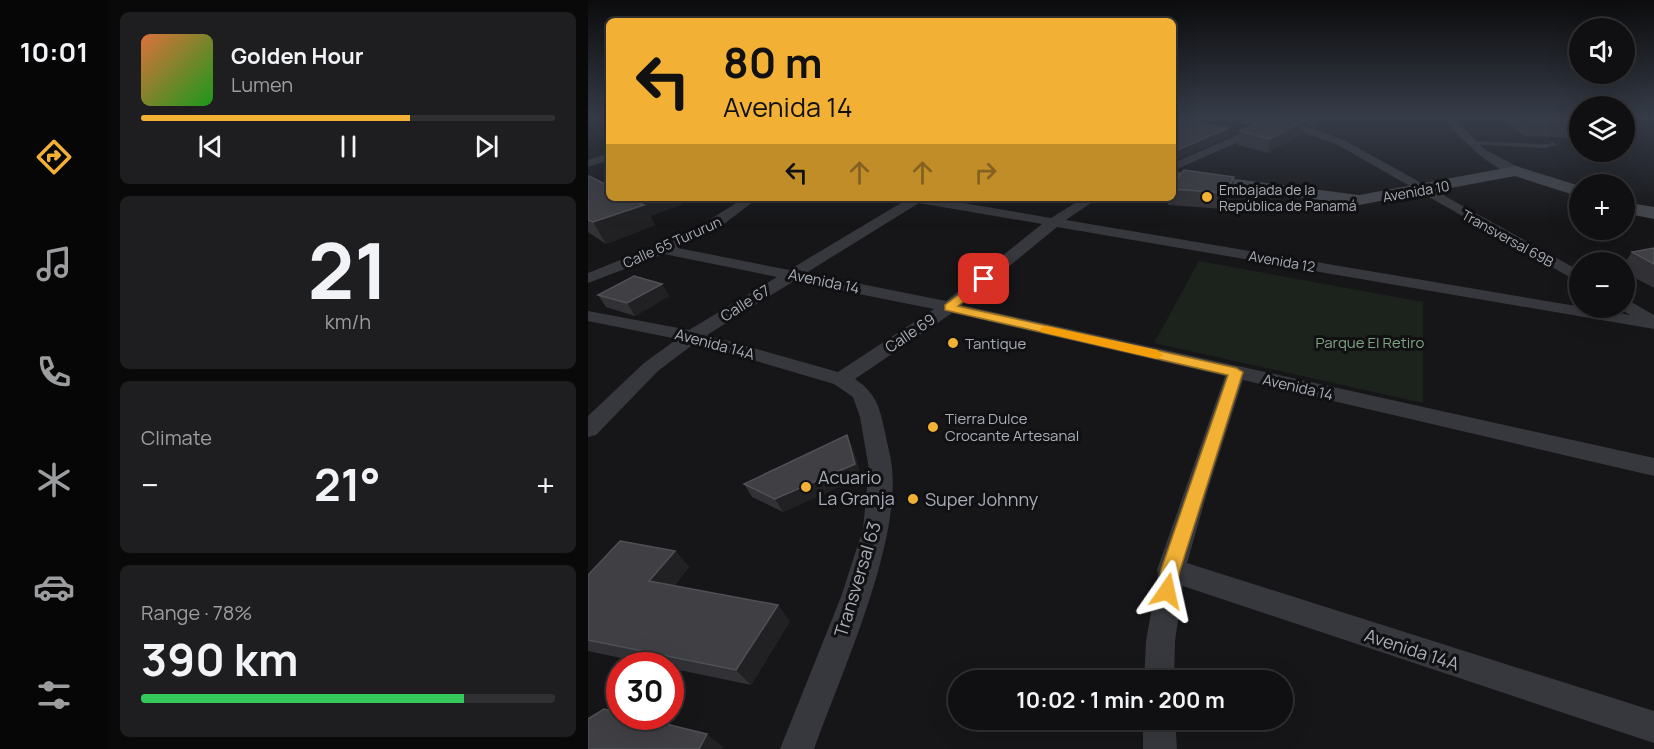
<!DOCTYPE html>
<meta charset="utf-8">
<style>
:root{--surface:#101012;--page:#1e1e20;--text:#f1f3f6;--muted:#9c9d9f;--line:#303032;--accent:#f2b134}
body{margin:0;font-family:Manrope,sans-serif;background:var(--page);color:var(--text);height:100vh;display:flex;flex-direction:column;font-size:22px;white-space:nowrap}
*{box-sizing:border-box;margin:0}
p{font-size:20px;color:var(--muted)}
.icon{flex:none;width:33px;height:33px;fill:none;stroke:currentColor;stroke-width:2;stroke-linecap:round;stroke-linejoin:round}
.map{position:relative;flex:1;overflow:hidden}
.sheet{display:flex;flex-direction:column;gap:12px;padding:12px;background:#09090a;width:480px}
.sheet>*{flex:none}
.top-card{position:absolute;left:18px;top:18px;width:570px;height:183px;border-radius:9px;box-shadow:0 6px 24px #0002,0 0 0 2px var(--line);background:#f2b134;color:#111;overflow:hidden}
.fabs{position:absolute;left:981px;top:18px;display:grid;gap:12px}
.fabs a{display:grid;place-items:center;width:66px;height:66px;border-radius:50%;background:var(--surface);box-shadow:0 6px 24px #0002,0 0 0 2px var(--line);font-size:30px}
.speed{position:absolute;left:18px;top:652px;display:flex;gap:12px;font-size:30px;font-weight:700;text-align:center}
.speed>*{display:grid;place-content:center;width:78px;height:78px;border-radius:50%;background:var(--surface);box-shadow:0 6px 24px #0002,0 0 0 2px var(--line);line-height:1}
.speed .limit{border:9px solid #d22;background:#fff;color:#111}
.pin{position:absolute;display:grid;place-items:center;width:51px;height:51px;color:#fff;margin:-26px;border-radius:12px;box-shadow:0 3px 9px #0006}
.me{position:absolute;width:66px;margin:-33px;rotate:11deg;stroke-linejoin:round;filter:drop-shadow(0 0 4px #0008)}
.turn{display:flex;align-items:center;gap:21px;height:126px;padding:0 18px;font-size:27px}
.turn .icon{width:78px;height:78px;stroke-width:2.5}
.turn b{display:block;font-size:42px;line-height:51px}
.lanes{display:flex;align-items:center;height:57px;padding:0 18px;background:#0003;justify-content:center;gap:30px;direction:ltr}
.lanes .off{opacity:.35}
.big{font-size:45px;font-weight:700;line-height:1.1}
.sheet .tile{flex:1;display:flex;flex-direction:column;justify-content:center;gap:9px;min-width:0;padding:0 21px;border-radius:9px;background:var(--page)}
.sheet .dial{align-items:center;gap:0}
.dial b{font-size:78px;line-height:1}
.song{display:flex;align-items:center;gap:18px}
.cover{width:72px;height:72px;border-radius:9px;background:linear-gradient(135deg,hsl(20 70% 55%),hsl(120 70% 35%))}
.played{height:6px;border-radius:3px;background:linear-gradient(90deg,var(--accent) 65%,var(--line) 65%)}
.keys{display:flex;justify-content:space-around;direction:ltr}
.heat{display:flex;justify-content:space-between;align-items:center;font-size:33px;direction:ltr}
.charge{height:9px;border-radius:4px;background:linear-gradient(90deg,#34c759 78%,var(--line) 0)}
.trip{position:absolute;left:360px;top:670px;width:345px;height:60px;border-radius:30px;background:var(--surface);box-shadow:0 6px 24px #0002,0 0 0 2px var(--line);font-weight:700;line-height:60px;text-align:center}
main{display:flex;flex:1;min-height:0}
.tabs{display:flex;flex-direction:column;width:108px;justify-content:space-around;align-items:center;background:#060607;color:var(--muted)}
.tabs .icon{width:42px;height:42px}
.tabs .on{color:var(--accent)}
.tabs b{font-size:27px;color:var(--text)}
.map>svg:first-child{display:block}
</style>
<main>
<nav class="tabs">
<b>10:01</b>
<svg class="icon on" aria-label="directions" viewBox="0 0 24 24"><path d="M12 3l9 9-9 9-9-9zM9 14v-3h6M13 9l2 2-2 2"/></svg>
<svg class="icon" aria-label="music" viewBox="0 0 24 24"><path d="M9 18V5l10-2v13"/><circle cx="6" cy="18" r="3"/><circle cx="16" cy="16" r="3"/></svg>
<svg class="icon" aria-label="phone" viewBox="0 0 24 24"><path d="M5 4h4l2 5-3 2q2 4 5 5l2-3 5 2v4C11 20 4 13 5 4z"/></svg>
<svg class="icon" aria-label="climate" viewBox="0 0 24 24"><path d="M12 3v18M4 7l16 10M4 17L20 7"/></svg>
<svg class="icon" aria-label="car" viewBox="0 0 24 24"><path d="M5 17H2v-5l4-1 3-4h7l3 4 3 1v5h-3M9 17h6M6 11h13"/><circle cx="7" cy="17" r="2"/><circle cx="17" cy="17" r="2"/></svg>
<svg class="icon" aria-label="filters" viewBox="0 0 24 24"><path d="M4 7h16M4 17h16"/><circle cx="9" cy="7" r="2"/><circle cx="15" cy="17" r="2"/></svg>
</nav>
<section class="sheet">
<div class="tile">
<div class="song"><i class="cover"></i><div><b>Golden Hour</b><p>Lumen</p></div></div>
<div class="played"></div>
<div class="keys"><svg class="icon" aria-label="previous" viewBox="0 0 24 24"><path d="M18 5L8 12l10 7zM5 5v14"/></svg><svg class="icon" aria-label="pause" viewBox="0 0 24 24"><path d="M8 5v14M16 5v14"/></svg><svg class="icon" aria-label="next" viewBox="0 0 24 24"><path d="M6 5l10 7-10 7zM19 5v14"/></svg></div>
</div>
<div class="tile dial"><b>21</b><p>km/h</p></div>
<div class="tile"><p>Climate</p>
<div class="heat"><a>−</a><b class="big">21°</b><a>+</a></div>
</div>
<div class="tile"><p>Range · 78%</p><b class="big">390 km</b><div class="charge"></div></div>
</section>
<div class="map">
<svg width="1066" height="749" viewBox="0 0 1066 749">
<rect width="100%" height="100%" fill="#161618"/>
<!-- green -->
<path fill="#1c231d" d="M611 261 835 302V403L566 343Z"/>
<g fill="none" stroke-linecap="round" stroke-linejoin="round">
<!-- lane -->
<path fill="#37383d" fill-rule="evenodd" d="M883 141 956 144H962L964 141 969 145 956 148 881 144 880 143Z"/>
<!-- street -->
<g fill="#37383d" fill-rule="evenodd">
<path d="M855 117H865L896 149 932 168V174C910 178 868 134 855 117Z"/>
<path d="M687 119 710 123 756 140 992 271V283L748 144 704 128 688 125 585 171V163Z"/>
<path d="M21 153V160L0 167V160Z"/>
<path d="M156 198H170L132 227 90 248 201 270 318 200 317 198H346L463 218 495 198H510L478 220 1042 315 1031 308H1036V298L1066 315V329L469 227 374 305 1066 458V476L655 380 621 486 599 563 1066 711V743L595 586 587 641 586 681H556L558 641 570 574 569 570 637 376 364 313 267 379C288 393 292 408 297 432 299 444 303 456 304 468 312 546 253 674 226 749H192L253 597 275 529 281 469 272 417 265 397 246 384 107 343 70 371 8 435 0 437V416L56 363 89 339 0 321V311L101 330 189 277 76 254 0 283V273L102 232ZM331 203 454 224 358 301 218 273ZM206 281 346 309 250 372 119 335Z"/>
<path d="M555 720H587L589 749H555Z"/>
</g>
<!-- secondary -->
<g fill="#45474d" fill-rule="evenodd">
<path d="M641 117H707C696 128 652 128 641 117Z"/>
<path d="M928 166 992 186V197L927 176 771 205 585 181V171L771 195Z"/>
<path d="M1036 202 1066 207V219L1036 213Z"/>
</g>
</g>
<!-- wall -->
<g fill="#323236">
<path d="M711 117H739L738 120 726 127 716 123 714 134 680 153 650 145 652 131 710 119Z"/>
<path d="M912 117H992V138L936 136Z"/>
<path d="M1036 118 1043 124 1036 136Z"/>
<path d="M0 177 21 198H91L94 204 62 216 67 225 18 244 0 232Z"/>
<path d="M646 177 644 192 636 209 580 205V198H585V184Z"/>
<path d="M1066 248V288L1036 272V264L1044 252Z"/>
<path d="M74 284 81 296 47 316 18 307 10 295Z"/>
<path d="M265 448 273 477 195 512 164 497 156 484Z"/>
<path d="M87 551 101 567 86 586 202 621 163 685 82 668V666H71L0 651V575Z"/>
</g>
<!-- shaded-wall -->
<g fill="#212124">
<path d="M612 117H618V119L606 132 607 123Z"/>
<path d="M731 117H739L738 120 726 127 728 118Z"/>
<path d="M716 120 714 134 680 153 682 139Z"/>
<path d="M640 128 639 137 585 162V152Z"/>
<path d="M646 177 644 192 636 209 638 193Z"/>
<path d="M44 198H91L94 204 62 216 67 225 18 244 5 222Z"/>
<path d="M74 284 81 296 47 316 39 303Z"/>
<path d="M259 435 265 448 273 477 195 512 187 499Z"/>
<path d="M87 551 101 567 77 597 61 581Z"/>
<path d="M190 605 202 621 163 685 148 670Z"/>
<path d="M119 734 135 747 134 749H111Z"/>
</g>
<!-- building -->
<g fill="#3f3f44" stroke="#4f5156" stroke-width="1.5">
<path d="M586 117H612L607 123 640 128 585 152Z"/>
<path d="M684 117H702L716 120 682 139 652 131Z"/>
<path d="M937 117H992V122L942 120Z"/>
<path d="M1036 118 1043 124H1036Z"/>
<path d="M596 170 646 177 638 193 585 189V184Z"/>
<path d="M1 176 21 186V198H44L42 199 56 205 5 222 0 220V177Z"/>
<path d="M1066 248V264L1044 252Z"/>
<path d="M46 276 74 284 39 303 10 295Z"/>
<path d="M259 435 267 464 187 499 156 484Z"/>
<path d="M32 541 87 551 61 581 190 605 148 670 0 640V575Z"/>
<path d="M16 709 32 713V717H49L119 734 111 749H0V719Z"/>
</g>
<!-- sky -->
<linearGradient id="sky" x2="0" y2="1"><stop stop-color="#0c0c0d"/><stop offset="0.53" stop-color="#363c48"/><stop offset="1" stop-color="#363c48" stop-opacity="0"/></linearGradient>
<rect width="1066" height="222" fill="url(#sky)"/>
<!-- route -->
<path fill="#f2b134" stroke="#9d7322" stroke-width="1.5" d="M396 276 402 279 400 281 370 306 648 368 655 372 592 570 586 597 579 600 573 597 570 591 573 570 640 375 357 310V305Z"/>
<!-- slow -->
<path fill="#f59e0b" d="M458 326 569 350 575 355 569 359 453 332 452 329Z"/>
<!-- markers -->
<g fill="#f2b134" stroke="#111113" stroke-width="2">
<circle cx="619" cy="197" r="6"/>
<circle cx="365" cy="343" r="6"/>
<circle cx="345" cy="427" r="6"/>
<circle cx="218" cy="487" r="6"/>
<circle cx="325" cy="499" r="6"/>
</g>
<g text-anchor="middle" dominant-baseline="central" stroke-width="6" stroke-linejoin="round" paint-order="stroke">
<!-- far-poi labels -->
<g font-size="14" fill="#a8adb8" stroke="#111113" text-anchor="start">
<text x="631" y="189">Embajada de la<tspan x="631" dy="16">República de Panamá</tspan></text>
</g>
<!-- far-street labels -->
<g font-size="14" fill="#a8adb8" stroke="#111113">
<text transform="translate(828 191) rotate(-10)">Avenida 10</text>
<text transform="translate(920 238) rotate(29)">Transversal 69B</text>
<text transform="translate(84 242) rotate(-24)">Calle 65 Tururun</text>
<text transform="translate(694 261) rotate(10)">Avenida 12</text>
</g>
<!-- street labels -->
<g font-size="15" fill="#a8adb8" stroke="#111113">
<text transform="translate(236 281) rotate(12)">Avenida 14</text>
<text transform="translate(157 303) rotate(-32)">Calle 67</text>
<text transform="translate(322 333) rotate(-34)">Calle 69</text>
<text transform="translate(127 344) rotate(15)">Avenida 14A</text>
<text transform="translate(710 387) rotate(13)">Avenida 14</text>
</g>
<!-- park labels -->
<g font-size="15" fill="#7fa381" stroke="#111113">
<text x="782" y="342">Parque El Retiro</text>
</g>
<!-- poi labels -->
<g font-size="15" fill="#a8adb8" stroke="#111113" text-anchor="start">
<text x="377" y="343">Tantique</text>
<text x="357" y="418">Tierra Dulce<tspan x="357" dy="17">Crocante Artesanal</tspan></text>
</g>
<!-- near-poi labels -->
<g font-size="18" fill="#a8adb8" stroke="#111113" text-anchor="start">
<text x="230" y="477">Acuario<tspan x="230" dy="21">La Granja</tspan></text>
<text x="337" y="499">Super Johnny</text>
</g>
<!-- near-street labels -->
<g font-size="18" fill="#a8adb8" stroke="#111113">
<text transform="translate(269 579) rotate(-73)">Transversal 63</text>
<text transform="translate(824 649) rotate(18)">Avenida 14A</text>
</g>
</g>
</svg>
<div class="fabs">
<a><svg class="icon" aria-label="sound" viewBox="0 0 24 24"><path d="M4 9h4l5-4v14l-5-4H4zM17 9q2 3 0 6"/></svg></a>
<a><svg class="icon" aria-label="layers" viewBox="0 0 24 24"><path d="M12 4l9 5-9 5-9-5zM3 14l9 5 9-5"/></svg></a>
<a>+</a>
<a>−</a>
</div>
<div class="speed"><div class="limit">30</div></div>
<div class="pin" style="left:396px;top:279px;background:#d93025"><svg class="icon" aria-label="arrive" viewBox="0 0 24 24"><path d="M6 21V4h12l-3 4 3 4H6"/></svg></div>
<svg class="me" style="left:579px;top:591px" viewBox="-20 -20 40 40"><path d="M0-17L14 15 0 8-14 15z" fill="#f2b134" stroke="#fff" stroke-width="4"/></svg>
<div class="trip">10:02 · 1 min · 200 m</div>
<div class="top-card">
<div class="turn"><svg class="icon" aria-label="left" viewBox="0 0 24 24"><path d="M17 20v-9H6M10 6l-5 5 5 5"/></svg><div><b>80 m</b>Avenida 14</div></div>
<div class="lanes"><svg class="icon" aria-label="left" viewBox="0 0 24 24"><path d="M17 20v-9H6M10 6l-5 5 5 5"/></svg><svg class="icon off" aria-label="ahead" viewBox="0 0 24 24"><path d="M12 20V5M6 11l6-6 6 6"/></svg><svg class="icon off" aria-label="ahead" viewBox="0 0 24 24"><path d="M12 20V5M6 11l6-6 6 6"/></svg><svg class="icon off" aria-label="right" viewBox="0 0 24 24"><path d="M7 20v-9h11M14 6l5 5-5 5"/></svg></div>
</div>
</div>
</main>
